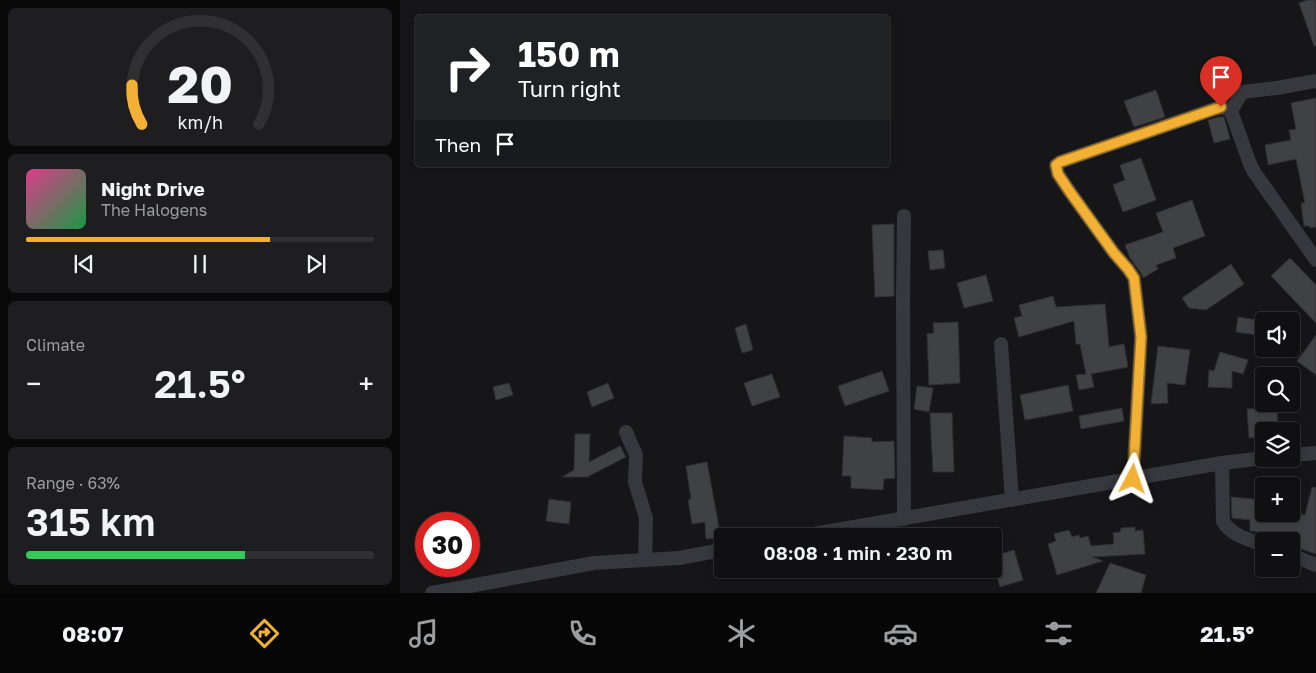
<!DOCTYPE html>
<meta charset="utf-8">
<style>
:root{--surface:#101012;--page:#1e1e20;--text:#f1f3f6;--muted:#9c9d9f;--line:#303032;--accent:#f2b134}
body{margin:0;font-family:"Golos Text",sans-serif;background:var(--page);color:var(--text);height:100vh;display:flex;flex-direction:column;font-size:19px;white-space:nowrap}
*{box-sizing:border-box;margin:0}
p{font-size:16px;color:var(--muted)}
.icon{flex:none;width:28px;height:28px;fill:none;stroke:currentColor;stroke-width:2;stroke-linecap:round;stroke-linejoin:round}
.map{position:relative;flex:1;overflow:hidden}
.details{display:flex;flex-direction:column;gap:8px;padding:8px;background:#09090a;width:400px}
.details>*{flex:none}
.guide{position:absolute;left:15px;top:15px;width:475px;height:152px;border-radius:5px;box-shadow:0 2px 8px #0003,0 0 0 1px var(--line);background:#202124;color:#fff;overflow:hidden}
.buttons{position:absolute;left:855px;top:312px;display:grid;gap:10px}
.buttons a{display:grid;place-items:center;width:45px;height:45px;border-radius:5px;background:var(--surface);box-shadow:0 2px 8px #0003,0 0 0 1px var(--line);font-size:25px}
.speed{position:absolute;left:15px;top:512px;display:flex;gap:10px;font-size:25px;font-weight:700;text-align:center}
.speed>*{display:grid;place-content:center;width:65px;height:65px;border-radius:50%;background:var(--surface);box-shadow:0 2px 8px #0003,0 0 0 1px var(--line);line-height:1}
.speed .limit{border:8px solid #d22;background:#fff;color:#111}
.pin{position:absolute;display:grid;place-items:center;width:42px;height:42px;color:#fff;margin:-51px -21px;border-radius:50% 50% 50% 0;rotate:-45deg;box-shadow:0 0 5px #0007}
.pin .icon{rotate:45deg}
.me{position:absolute;width:55px;margin:-28px;rotate:4deg;stroke-linejoin:round;filter:drop-shadow(0 0 4px #0008)}
.turn{display:flex;align-items:center;gap:18px;height:105px;padding:0 20px;font-size:22px}
.turn .icon{width:65px;height:65px;stroke-width:2.5}
.turn b{display:block;font-size:35px;line-height:42px}
.then{display:flex;align-items:center;height:48px;padding:0 20px;background:#0003;gap:10px;font-size:19px}
.big{font-size:38px;font-weight:600;line-height:1.1}
.details .tile{flex:1;display:flex;flex-direction:column;justify-content:center;gap:8px;min-width:0;padding:0 18px;border-radius:8px;background:var(--page)}
.details .dial{align-items:center;gap:0}
.dial svg{height:130px;overflow:visible;fill:none;stroke:var(--line);stroke-width:7;stroke-linecap:round;text-anchor:middle}
.dial text{fill:var(--text);stroke:none}
.song{display:flex;align-items:center;gap:15px}
.cover{width:60px;height:60px;border-radius:8px;background:linear-gradient(135deg,hsl(330 70% 55%),hsl(140 70% 35%))}
.played{height:5px;border-radius:2px;background:linear-gradient(90deg,var(--accent) 70%,var(--line) 70%)}
.keys{display:flex;justify-content:space-around;direction:ltr}
.heat{display:flex;justify-content:space-between;align-items:center;font-size:28px;direction:ltr}
.charge{height:8px;border-radius:4px;background:linear-gradient(90deg,#34c759 63%,var(--line) 0)}
.trip{position:absolute;left:314px;top:528px;width:288px;height:50px;border-radius:5px;background:var(--surface);box-shadow:0 2px 8px #0003,0 0 0 1px var(--line);font-weight:600;line-height:50px;text-align:center}
.menu{display:flex;height:80px;justify-content:space-around;align-items:center;background:#060607;color:var(--muted)}
.menu .icon{width:35px;height:35px}
.menu .active{color:var(--accent)}
.menu b{font-size:22px;color:var(--text)}
main{display:flex;flex:1;min-height:0}
.map>svg:first-child{display:block}
</style>
<main>
<section class="details">
<div class="tile dial"><svg viewBox="0 0 100 80">
<path d="M14 69A42 42 0 1 1 86 69"/>
<path d="M14 69A42 42 0 0 1 8 45" stroke="#f2b134"/>
<text x="50" y="56" font-size="32" font-weight="700">20</text>
<text x="50" y="72" font-size="11">km/h</text>
</svg></div>
<div class="tile">
<div class="song"><i class="cover"></i><div><b>Night Drive</b><p>The Halogens</p></div></div>
<div class="played"></div>
<div class="keys"><svg class="icon" aria-label="previous" viewBox="0 0 24 24"><path d="M18 5L8 12l10 7zM5 5v14"/></svg><svg class="icon" aria-label="pause" viewBox="0 0 24 24"><path d="M8 5v14M16 5v14"/></svg><svg class="icon" aria-label="next" viewBox="0 0 24 24"><path d="M6 5l10 7-10 7zM19 5v14"/></svg></div>
</div>
<div class="tile"><p>Climate</p>
<div class="heat"><a>−</a><b class="big">21.5°</b><a>+</a></div>
</div>
<div class="tile"><p>Range · 63%</p><b class="big">315 km</b><div class="charge"></div></div>
</section>
<div class="map">
<svg width="916" height="593" viewBox="0 0 916 593">
<rect width="100%" height="100%" fill="#161618"/>
<!-- building -->
<g fill="#404145" stroke="#303034">
<path d="M907 0H916V46H914L899 3Z"/>
<path d="M756 90 765 117 734 127 724 101Z"/>
<path d="M916 98V227L910 228V226H904L901 203H905L896 159 868 165 865 145 891 140 889 130 896 129 891 103Z"/>
<path d="M818 117H824L830 139 814 143 808 120Z"/>
<path d="M741 158 756 200 723 212 713 185 725 180 720 165Z"/>
<path d="M792 200 805 236 773 248 776 258 756 265 758 269 743 278 741 273 730 258 725 245 763 232 756 213Z"/>
<path d="M494 224V296L475 297 472 225Z"/>
<path d="M543 250 545 268 530 270 528 251Z"/>
<path d="M890 258 916 285V323L871 276Z"/>
<path d="M831 264 844 284 806 310 789 308 782 298Z"/>
<path d="M586 275 593 301 564 308 557 283Z"/>
<path d="M653 296 656 307 705 304 709 347 724 344 728 367 691 374 694 387 679 390 676 375 686 374 680 344H676L674 321 619 337 614 318 622 316 619 305Z"/>
<path d="M838 317 864 321V336L836 332Z"/>
<path d="M558 322 560 383 529 385 527 334 534 333 533 323Z"/>
<path d="M346 324 353 350 342 353 335 328Z"/>
<path d="M916 335V375L897 361Z"/>
<path d="M758 346 790 350 785 385 767 383 768 403 751 404Z"/>
<path d="M820 352 848 360 843 374 832 371V388L808 387 809 370 814 371Z"/>
<path d="M482 371 489 391 445 406 438 386Z"/>
<path d="M372 374 380 397 352 406 344 383Z"/>
<path d="M109 383 113 395 96 400 93 387Z"/>
<path d="M208 383 214 398 192 407 187 392Z"/>
<path d="M668 385 673 411 625 420 620 395Z"/>
<path d="M517 386 533 388 529 412 514 409Z"/>
<path d="M722 408 724 421 681 429 679 416Z"/>
<path d="M877 408 878 431H864V437L849 438 847 409Z"/>
<path d="M530 413H552L554 472H533Z"/>
<path d="M175 434H190L189 462 220 446 226 457 189 476V477H162L174 470Z"/>
<path d="M444 436 472 438V442L494 441 495 478 484 479 483 490 451 488V476H442Z"/>
<path d="M307 462 321 538 306 539 305 522 292 524 288 500 291 499 286 466Z"/>
<path d="M912 487 916 488V554L892 546 895 537 852 531H850V520L832 518 831 497 864 500V514H896L905 515Z"/>
<path d="M149 499 171 502 169 524 146 521Z"/>
<path d="M735 527V531L743 530 745 554 692 557 703 561 657 575 648 544 656 541 654 534 669 530 672 537 679 535 680 538 688 536 691 546 714 544 713 533 720 532 721 528Z"/>
<path d="M614 550 623 580 600 587 594 566 603 563 601 554Z"/>
<path d="M710 563 746 575 741 593H696Z"/>
</g>
<g fill="none" stroke-linecap="round" stroke-linejoin="round">
<!-- street -->
<g stroke="#37383d" stroke-width="14">
<path d="M831 111 842 92 877 88 916 81"/>
<path d="M601 344 612 500"/>
<path d="M226 432 236 455 235 482 246 518 245 560"/>
<path d="M891 455 916 453"/>
<path d="M822 463 823 521C830 535 850 540 864 545"/>
<path d="M733 479 741 337 734 278 728 269 714 253 670 192 658 174 656 165 660 162 814 109C821 107 825 107 831 111L850 164 854 172 916 260"/>
<path d="M504 519 503 298 504 216"/>
<path d="M402 536 822 463 864 458"/>
<path d="M891 555 916 565"/>
<path d="M32 593 194 563 279 558 322 550"/>
</g>
</g>
<g fill="none" stroke-linecap="round" stroke-linejoin="round">
<defs>
<path id="route" d="M733 479 741 337 734 278 728 269 714 253 670 192 658 174 656 165 660 162 821 107"/>
</defs>
<!-- route casing -->
<use href="#route" stroke="#9d7322" stroke-width="12"/>
<!-- route -->
<use href="#route" stroke="#f2b134" stroke-width="9"/>
</g>
</svg>
<div class="buttons">
<a><svg class="icon" aria-label="sound" viewBox="0 0 24 24"><path d="M4 9h4l5-4v14l-5-4H4zM17 9q2 3 0 6"/></svg></a>
<a><svg class="icon" aria-label="search" viewBox="0 0 24 24"><circle cx="10" cy="10" r="6"/><path d="M15 15l6 6"/></svg></a>
<a><svg class="icon" aria-label="layers" viewBox="0 0 24 24"><path d="M12 4l9 5-9 5-9-5zM3 14l9 5 9-5"/></svg></a>
<a>+</a>
<a>−</a>
</div>
<div class="speed"><div class="limit">30</div></div>
<div class="pin" style="left:821px;top:107px;background:#d93025"><svg class="icon" aria-label="arrive" viewBox="0 0 24 24"><path d="M6 21V4h12l-3 4 3 4H6"/></svg></div>
<svg class="me" style="left:733px;top:479px" viewBox="-20 -20 40 40"><path d="M0-17L14 15 0 8-14 15z" fill="#f2b134" stroke="#fff" stroke-width="4"/></svg>
<div class="trip">08:08 · 1 min · 230 m</div>
<div class="guide">
<div class="turn"><svg class="icon" aria-label="right" viewBox="0 0 24 24"><path d="M7 20v-9h11M14 6l5 5-5 5"/></svg><div><b>150 m</b>Turn right</div></div>
<div class="then">Then<svg class="icon" aria-label="arrive" viewBox="0 0 24 24"><path d="M6 21V4h12l-3 4 3 4H6"/></svg></div>
</div>
</div>
</main>
<nav class="menu">
<b>08:07</b>
<svg class="icon active" aria-label="directions" viewBox="0 0 24 24"><path d="M12 3l9 9-9 9-9-9zM9 14v-3h6M13 9l2 2-2 2"/></svg>
<svg class="icon" aria-label="music" viewBox="0 0 24 24"><path d="M9 18V5l10-2v13"/><circle cx="6" cy="18" r="3"/><circle cx="16" cy="16" r="3"/></svg>
<svg class="icon" aria-label="phone" viewBox="0 0 24 24"><path d="M5 4h4l2 5-3 2q2 4 5 5l2-3 5 2v4C11 20 4 13 5 4z"/></svg>
<svg class="icon" aria-label="climate" viewBox="0 0 24 24"><path d="M12 3v18M4 7l16 10M4 17L20 7"/></svg>
<svg class="icon" aria-label="car" viewBox="0 0 24 24"><path d="M5 17H2v-5l4-1 3-4h7l3 4 3 1v5h-3M9 17h6M6 11h13"/><circle cx="7" cy="17" r="2"/><circle cx="17" cy="17" r="2"/></svg>
<svg class="icon" aria-label="filters" viewBox="0 0 24 24"><path d="M4 7h16M4 17h16"/><circle cx="9" cy="7" r="2"/><circle cx="15" cy="17" r="2"/></svg>
<b>21.5°</b>
</nav>
